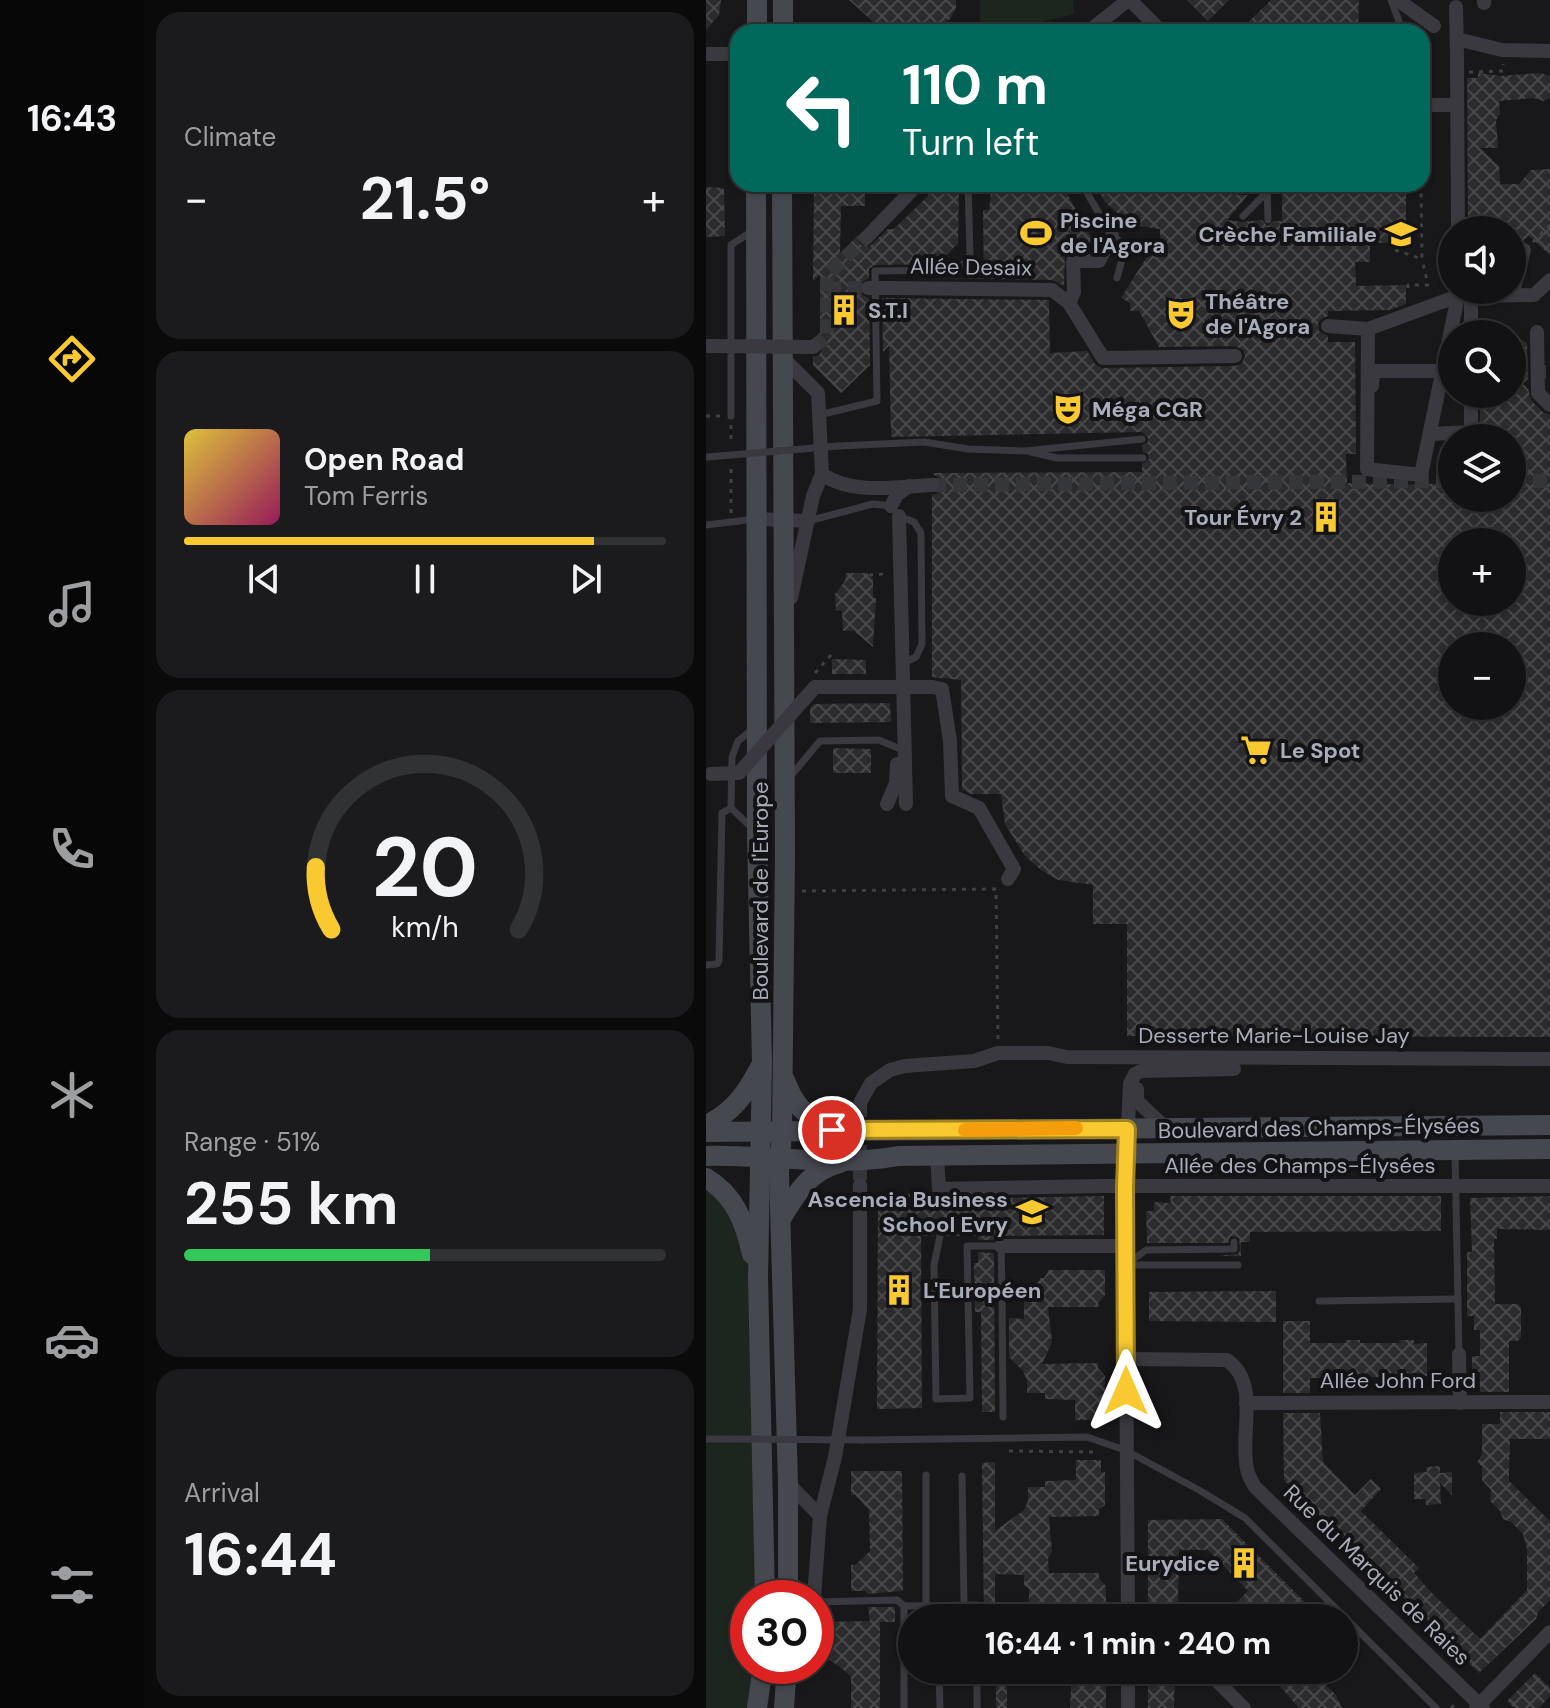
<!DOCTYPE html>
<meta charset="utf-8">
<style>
:root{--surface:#121214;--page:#1b1b1d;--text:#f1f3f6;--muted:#9c9ea0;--line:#313234;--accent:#f8c931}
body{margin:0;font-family:"DM Sans",sans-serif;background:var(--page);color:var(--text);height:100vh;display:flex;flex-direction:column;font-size:30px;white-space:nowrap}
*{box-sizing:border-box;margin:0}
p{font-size:26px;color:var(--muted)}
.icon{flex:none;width:44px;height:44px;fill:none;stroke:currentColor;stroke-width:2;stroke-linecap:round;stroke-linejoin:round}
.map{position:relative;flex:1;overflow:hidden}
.drawer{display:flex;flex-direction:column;gap:12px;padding:12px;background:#0a0a0b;width:562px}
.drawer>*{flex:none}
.guide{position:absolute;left:24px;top:24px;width:700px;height:168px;border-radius:24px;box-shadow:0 2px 6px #0004,0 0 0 2px var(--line);background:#00695c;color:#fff;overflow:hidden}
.tools{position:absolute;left:732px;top:216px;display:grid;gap:16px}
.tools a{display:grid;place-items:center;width:88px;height:88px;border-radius:50%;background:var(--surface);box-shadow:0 2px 6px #0004,0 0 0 2px var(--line);font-size:40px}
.speed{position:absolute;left:24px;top:1580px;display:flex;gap:16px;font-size:40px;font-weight:700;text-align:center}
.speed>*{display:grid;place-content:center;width:104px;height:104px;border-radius:50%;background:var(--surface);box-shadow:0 2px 6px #0004,0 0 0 2px var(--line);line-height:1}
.speed .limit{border:12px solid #d22;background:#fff;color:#111}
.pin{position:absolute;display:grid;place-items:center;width:68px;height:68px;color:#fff;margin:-34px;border:4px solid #fff;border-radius:50%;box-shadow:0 2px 8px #0007}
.me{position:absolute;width:88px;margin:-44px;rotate:0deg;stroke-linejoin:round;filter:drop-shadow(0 0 6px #0008)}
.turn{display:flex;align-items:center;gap:28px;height:168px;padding:0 40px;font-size:36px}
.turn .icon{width:104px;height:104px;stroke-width:2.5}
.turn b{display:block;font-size:56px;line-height:68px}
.big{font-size:60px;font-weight:700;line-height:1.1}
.drawer .widget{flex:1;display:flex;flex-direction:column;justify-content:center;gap:12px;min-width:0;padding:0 28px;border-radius:24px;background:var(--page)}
.drawer .dial{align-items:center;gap:0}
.dial svg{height:208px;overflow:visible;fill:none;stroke:var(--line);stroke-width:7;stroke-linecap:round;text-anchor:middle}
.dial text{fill:var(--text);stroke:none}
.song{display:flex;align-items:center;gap:24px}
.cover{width:96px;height:96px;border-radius:12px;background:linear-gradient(135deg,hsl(50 70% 55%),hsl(330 70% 35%))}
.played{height:8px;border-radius:4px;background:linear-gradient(90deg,var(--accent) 85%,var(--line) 85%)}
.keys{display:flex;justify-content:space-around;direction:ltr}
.heat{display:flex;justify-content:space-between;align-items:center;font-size:44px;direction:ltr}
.charge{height:12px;border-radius:6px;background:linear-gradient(90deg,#34c759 51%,var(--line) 0)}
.trip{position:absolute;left:192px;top:1604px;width:460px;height:80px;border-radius:40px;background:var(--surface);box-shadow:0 2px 6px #0004,0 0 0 2px var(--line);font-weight:700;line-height:80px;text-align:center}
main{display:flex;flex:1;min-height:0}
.tabs{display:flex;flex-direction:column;width:144px;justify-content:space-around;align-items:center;background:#070708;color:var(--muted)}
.tabs .icon{width:56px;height:56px}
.tabs .selected{color:var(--accent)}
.tabs b{font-size:36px;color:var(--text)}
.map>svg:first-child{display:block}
</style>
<main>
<nav class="tabs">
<b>16:43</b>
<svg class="icon selected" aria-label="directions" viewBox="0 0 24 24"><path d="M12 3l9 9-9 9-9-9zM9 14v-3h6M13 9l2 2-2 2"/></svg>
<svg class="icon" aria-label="music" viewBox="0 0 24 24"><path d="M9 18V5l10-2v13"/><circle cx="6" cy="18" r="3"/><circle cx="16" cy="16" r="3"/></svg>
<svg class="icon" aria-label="phone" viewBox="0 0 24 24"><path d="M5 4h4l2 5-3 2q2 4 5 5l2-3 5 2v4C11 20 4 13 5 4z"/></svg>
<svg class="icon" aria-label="climate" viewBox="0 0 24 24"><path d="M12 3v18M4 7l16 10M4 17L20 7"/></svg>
<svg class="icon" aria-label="car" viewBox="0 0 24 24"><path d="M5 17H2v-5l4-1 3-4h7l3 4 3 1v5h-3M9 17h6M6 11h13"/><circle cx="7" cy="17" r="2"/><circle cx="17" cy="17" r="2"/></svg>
<svg class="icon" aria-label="filters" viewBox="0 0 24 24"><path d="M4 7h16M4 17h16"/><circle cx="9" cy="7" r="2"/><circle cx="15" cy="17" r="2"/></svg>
</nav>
<section class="drawer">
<div class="widget"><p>Climate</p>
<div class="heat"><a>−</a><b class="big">21.5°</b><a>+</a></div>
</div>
<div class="widget">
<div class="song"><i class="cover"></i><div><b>Open Road</b><p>Tom Ferris</p></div></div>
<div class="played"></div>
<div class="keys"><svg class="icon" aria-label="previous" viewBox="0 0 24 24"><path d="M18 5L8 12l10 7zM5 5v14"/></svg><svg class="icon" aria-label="pause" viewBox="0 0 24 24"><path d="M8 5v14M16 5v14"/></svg><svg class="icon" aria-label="next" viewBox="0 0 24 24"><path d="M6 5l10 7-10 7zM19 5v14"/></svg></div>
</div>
<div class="widget dial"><svg viewBox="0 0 100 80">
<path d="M14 69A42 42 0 1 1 86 69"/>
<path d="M14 69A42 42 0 0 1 8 45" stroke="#f8c931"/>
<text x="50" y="56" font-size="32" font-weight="700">20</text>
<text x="50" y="72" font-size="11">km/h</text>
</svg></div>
<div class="widget"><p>Range · 51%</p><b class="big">255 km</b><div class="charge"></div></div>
<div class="widget"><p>Arrival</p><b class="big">16:44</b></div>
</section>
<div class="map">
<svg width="844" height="1708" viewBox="0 0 844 1708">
<defs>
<pattern id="building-cross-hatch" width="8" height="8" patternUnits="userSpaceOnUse" patternTransform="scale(2)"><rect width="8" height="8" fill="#2b2b2e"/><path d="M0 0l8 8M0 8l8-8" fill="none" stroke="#47474a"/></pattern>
</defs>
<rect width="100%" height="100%" fill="#18181a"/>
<!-- park -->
<g fill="#1d251f">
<path d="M274 0H367L368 14 307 29H274Z"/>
<path d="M0 1178 41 1233 59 1598H42V1666H57L51 1708H0Z"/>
</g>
<!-- building -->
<g fill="url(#building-cross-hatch)" fill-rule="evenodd">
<path d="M0 0H15L13 15 0 30Z"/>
<path d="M143 0H250V8L244 19 234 25 172 26Z"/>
<path d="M481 0H523L502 21Z"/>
<path d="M565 0H653L652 32H532Z"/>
<path d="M772 73 795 76 834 73 844 76V98L837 101 828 98 793 101 794 113 790 120 792 148H774L793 166 794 184H813L825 170 844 169V255L823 236 818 240 806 244V230H762L761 78H772Z"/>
<path d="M108 184H159V206H135L134 253 151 236 155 245 163 247 182 229H188L222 196V184H253L252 243 231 264 168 265 163 269V278L153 284 154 294 163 298 164 365 135 393 107 365V357L113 355 117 348 115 341 109 338 114 332V275L107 281Z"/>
<path d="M286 184H341V188H358L387 241 383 251H366L359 256 358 286 346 280 224 278H278L277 210H283Z"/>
<path d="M388 184H521L518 194 542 195 521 220 536 222 556 220 561 226 568 221H576V184H700V243H664V262H649L650 286 700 285V304L684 310 622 311V316L614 320 612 324 613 331 622 336V342H649L650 454H640L641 483 715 485 733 483V471H746V498H806V438H773L775 394H806V335L821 343 822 379 817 384 822 389 825 400 837 412 844 415V1037L421 1036V924H387V885L352 880 335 870 319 856 299 824 295 794H265L256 789 255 680 226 677V495L232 493 236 485 234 479 226 473 436 472V464L443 459 442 454 437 452 436 445 442 442V438L436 432 185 437 183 346 177 352 176 298 343 300 344 353 381 351 389 364 396 368 529 366 535 364 539 357 537 350 529 346 453 347 433 311H424V303L415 298 442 255 455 256 454 229 434 226 418 219 399 202ZM746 542H806V602H746ZM746 646H806V706H746Z"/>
<path d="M0 187 18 188 19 236 0 237Z"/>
<path d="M140 573H161L167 579V598H170L167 647 148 631H137L136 611 130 610 129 594 139 581Z"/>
<path d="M126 659 160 660V674H126Z"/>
<path d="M184 703 185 722 104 723V708L108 704Z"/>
<path d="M127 748 165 749V773H127Z"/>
<path d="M214 1194V1203H227L234 1209 238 1208 240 1203H251V1199L398 1196V1235L288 1236V1240H272V1236H240L235 1230 230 1231 227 1236H215L216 1408 171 1409 172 1195Z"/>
<path d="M464 1196H735V1231L544 1232V1242H535V1256H511L532 1254 534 1249 533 1238 525 1236 522 1243H441L440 1211H448V1202L465 1203Z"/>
<path d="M844 1196V1230L791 1229V1239H788L789 1304H812L815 1307V1337L812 1341H803V1392H774V1372H766V1356H774V1330H768V1316H761V1252H766L764 1198Z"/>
<path d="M272 1252 288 1253 289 1412H276L275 1312H269L268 1263H272Z"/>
<path d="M343 1270H399V1295L392 1303 393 1307H342L346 1342 336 1364 392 1363V1368L399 1376V1407L394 1408 395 1420H369V1400L339 1399V1393H321V1380L317 1371 303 1357V1318L318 1319V1300L325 1297V1289L335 1278H338Z"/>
<path d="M570 1291V1322L443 1321V1292Z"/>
<path d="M577 1321H604V1343H640V1340H654V1343H693L694 1340H708V1344L721 1343V1376L694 1380V1377H655V1380H640L641 1378H604V1393H577Z"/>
<path d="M794 1412H844V1439H804L803 1470V1481L844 1521V1600L832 1612 830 1619 773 1673 578 1480 577 1413H614L617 1462 649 1495 665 1479 675 1489 655 1511 713 1568 708 1573 727 1594 774 1639 821 1590V1549L817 1534 805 1522 797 1519 794 1511 784 1501 785 1490 776 1480V1466L771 1463 776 1453V1424H794Z"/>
<path d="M370 1460H395V1472H399V1505L393 1509V1516L343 1517 346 1552 342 1558 343 1573H393V1579L400 1586V1616L370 1618V1609H339V1602H323V1589L318 1585V1575L289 1574V1618H278L276 1463 289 1462V1531L318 1510 322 1501V1487H339V1481L370 1480Z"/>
<path d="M734 1466V1473L746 1472V1495L734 1483 735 1504 720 1505 719 1499H708V1473L721 1472 720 1467Z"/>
<path d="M145 1471H196L197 1591 161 1594 160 1591H145V1565H149L164 1551 163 1510 149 1495H145Z"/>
<path d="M516 1519 608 1611 601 1618H514L542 1591 502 1550H473L472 1612H442V1520Z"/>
<path d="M162 1607H189V1622H174V1708H145V1676L118 1655V1622L164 1621Z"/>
<path d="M278 1670H301V1708H290V1684L278 1685Z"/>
<path d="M366 1670H394V1674H400V1708H364Z"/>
<path d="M442 1670H469L468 1708H442Z"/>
<path d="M559 1670H604L629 1694 636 1708H593Z"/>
<path d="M829 1673 844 1688V1696L833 1708H808L801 1701Z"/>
</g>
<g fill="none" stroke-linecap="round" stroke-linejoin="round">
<!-- street-tunnel -->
<g stroke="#35363a" stroke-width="14" stroke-dasharray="14 7" stroke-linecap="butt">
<path d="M121 289 162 288"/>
<path d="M107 347 121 337V275L161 237"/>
<path d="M806 372H840"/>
<path d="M806 481H844"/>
<path d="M226 485 746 481"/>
<path d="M154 1103V1185"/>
</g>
<!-- path -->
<g stroke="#3e4046" stroke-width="3" stroke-dasharray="4 6" stroke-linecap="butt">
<path d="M763 72 797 71V64"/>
<path d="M827 242 844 225"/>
<path d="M689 250 716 259 715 184"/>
<path d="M702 288V285H722L716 259"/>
<path d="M0 416H14"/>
<path d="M25 425V445"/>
<path d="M733 461 746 459"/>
<path d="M25 513V465"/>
<path d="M163 575 179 574"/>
<path d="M109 673 125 655"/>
<path d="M96 891 290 889 292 1039"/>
<path d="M303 1451 388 1452"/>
<path d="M745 1708 752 1701"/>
</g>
<!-- lane -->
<g stroke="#39393f" stroke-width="7">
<path d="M685 0 694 24"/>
<path d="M376 184 406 236 420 245 411 278"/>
<path d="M561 184 562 220"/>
<path d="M537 216 561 192"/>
<path d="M420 245 447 244"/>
<path d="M113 415 171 401 169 271 243 270 260 263 264 254 262 184"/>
<path d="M25 416V245L45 232"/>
<path d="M132 446 218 442 262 449 319 451 436 439"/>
<path d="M325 452 351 458H437"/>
<path d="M193 516 208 522 215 533 216 644 210 657 195 664"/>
<path d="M102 521 167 504 185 506"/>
<path d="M0 525 49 519"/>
<path d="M83 778 114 741 173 740 192 748"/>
<path d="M45 827 25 808 26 757 32 741 47 729"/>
<path d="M0 965 11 964 13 961 16 813 25 808"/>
<path d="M749 1152 753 1354"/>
<path d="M233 1189 234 1203"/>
<path d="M234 1236 228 1265 230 1399 264 1398 261 1246H295L296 1293H320"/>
<path d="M422 1263 440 1250 528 1249V1242"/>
<path d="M422 1265H532"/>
<path d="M296 1293 297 1417"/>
<path d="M613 1301 752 1299"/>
<path d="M0 1439H19"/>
<path d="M157 1440 381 1437 419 1450 493 1490 539 1518 730 1708"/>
<path d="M220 1475V1605"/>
<path d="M256 1476 258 1605"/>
<path d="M110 1602 191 1600 198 1606"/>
<path d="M233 1670 234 1708"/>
<path d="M271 1670V1708"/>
<path d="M198 1708V1606L271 1605V1618"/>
</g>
<!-- street -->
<g stroke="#39393f" stroke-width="14">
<path d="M424 0 456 32"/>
<path d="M692 0 728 26"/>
<path d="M778 3V0"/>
<path d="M382 32 422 0"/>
<path d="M759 41 796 50 844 51"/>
<path d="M0 54H32"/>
<path d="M751 55 752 230"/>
<path d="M725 105H751"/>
<path d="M161 237 212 184"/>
<path d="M184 288 346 290 363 303 397 358 529 356"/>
<path d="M806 295 818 250"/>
<path d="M760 296 828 295 844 280"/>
<path d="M765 296V334"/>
<path d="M363 303 368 292 367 261H393L406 236"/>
<path d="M622 326 662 329 661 469 715 475 752 296"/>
<path d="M662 329 752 296"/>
<path d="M831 332 832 393 844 405"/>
<path d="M77 358 112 393 116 474C145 495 191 487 226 485"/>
<path d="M666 386 667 371H743"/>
<path d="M724 434 765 432V394"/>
<path d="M185 506 191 495 203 486"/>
<path d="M193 516 200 804"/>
<path d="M52 519 102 521"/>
<path d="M85 598 107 496 116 474"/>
<path d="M226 687 236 689 244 741 246 796 273 808 308 869 302 879"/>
<path d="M181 804 190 783 191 764"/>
<path d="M431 1089V1101L462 1130"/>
<path d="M154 1103 165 1083 184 1070 199 1066 268 1061 292 1053H342L361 1057 844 1059"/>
<path d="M231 1156 233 1189 397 1186H844"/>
<path d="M295 1246H419"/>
<path d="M753 1354 754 1403"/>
<path d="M420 1359 521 1360C555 1384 533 1433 541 1469 542 1475 546 1482 549 1487L777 1708"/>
<path d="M540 1403 844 1402"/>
<path d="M82 1483 114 1516"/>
<path d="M108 1598 114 1516 129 1457 154 1309V1185"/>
<path d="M422 1618 419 1187 424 1084 429 1074 435 1071 528 1069"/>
<path d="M422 1670V1708"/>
<path d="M500 1670 538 1708"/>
<path d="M770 1708 844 1632"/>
</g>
<!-- secondary -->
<g stroke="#46484f" stroke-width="20">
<path d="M51 32V0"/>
<path d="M77 32V0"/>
<path d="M50 184 51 833 56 1063 52 1278 59 1598"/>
<path d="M76 184 79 854 76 1132 73 1173 82 1483V1598"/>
<path d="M79 1080C90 1110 99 1113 126 1130"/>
<path d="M0 1125C27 1113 41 1092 54 1067"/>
<path d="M0 1132 844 1125"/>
<path d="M0 1156C64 1154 129 1168 192 1156L844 1149"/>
<path d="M0 1178C29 1195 39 1223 46 1254"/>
<path d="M75 1219C90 1194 104 1170 134 1163"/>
<path d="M51 1708 57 1666"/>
<path d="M78 1708 81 1666"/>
</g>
<!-- lane-bridge -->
<g stroke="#39393f" stroke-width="7">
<path d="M1 457 132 446"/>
<path d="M19 1439 157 1440"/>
</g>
<!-- street-bridge -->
<g stroke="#39393f" stroke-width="14">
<path d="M750 7 751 55"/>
<path d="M162 288H184"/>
<path d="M0 346 107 347"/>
<path d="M5 774 33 773 109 687H226"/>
</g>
</g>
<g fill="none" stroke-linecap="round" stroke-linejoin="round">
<defs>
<path id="route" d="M126 1130 421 1129 419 1187 420 1391"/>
</defs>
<!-- route casing -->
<use href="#route" stroke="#a18320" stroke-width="20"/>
<!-- route -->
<use href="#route" stroke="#f8c931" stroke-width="14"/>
<!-- slow -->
<path stroke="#f59e0b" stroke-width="14" d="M259 1130 370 1128"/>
</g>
<!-- icons -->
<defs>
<symbol id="stadium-bare" viewBox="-9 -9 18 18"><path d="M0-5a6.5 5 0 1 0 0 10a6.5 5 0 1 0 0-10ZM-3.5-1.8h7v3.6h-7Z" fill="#f8c931" stroke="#131315" stroke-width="2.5" paint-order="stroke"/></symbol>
<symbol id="school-bare" viewBox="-9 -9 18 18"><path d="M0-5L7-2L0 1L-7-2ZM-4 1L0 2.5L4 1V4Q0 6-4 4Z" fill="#f8c931" stroke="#131315" stroke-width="2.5" paint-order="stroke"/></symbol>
<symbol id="building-bare" viewBox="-9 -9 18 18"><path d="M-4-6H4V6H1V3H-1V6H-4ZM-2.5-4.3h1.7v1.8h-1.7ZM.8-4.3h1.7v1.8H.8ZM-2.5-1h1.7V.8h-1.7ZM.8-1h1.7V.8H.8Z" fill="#f8c931" stroke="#131315" stroke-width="2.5" paint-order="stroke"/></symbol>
<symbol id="theatre-bare" viewBox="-9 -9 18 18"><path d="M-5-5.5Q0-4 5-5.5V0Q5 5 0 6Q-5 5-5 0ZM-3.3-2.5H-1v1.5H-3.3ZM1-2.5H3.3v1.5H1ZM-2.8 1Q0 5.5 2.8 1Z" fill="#f8c931" stroke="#131315" stroke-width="2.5" paint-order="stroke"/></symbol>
<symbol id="supermarket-bare" viewBox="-9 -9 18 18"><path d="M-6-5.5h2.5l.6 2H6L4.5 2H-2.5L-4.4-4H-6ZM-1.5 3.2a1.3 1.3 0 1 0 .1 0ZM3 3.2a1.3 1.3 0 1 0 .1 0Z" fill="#f8c931" stroke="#131315" stroke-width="2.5" paint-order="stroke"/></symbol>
<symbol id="university-bare" viewBox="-9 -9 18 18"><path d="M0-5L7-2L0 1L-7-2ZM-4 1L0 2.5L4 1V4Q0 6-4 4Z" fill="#f8c931" stroke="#131315" stroke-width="2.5" paint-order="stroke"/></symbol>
</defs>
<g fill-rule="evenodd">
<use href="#stadium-bare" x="308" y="211" width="44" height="44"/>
<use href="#school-bare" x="673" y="212" width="44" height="44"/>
<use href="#building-bare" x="116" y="288" width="44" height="44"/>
<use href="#theatre-bare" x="453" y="292" width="44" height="44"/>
<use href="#theatre-bare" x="340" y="387" width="44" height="44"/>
<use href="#building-bare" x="598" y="495" width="44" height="44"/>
<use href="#supermarket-bare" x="528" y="728" width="44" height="44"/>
<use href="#university-bare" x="304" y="1190" width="44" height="44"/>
<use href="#building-bare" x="171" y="1268" width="44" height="44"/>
<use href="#building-bare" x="516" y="1541" width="44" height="44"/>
</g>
<g text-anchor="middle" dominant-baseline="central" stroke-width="8" stroke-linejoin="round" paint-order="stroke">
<!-- poi labels -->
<g font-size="22" font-weight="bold" fill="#a9adba" stroke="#131315" text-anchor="start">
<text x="354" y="220">Piscine<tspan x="354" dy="25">de l'Agora</tspan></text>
<text x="671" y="234" text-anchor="end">Crèche Familiale</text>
<text x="499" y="301">Théâtre<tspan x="499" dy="25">de l'Agora</tspan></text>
<text x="162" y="310">S.T.I</text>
<text x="386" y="409">Méga CGR</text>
<text x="596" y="517" text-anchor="end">Tour Évry 2</text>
<text x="574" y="750">Le Spot</text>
<text x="302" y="1199" text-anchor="end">Ascencia Business<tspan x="302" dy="25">School Evry</tspan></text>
<text x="217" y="1290">L'Européen</text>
<text x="514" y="1563" text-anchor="end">Eurydice</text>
</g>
<!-- street labels -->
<g font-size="22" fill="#a9adba" stroke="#131315">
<text transform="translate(265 267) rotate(1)">Allée Desaix</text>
<text transform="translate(54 891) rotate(-90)">Boulevard de l'Europe</text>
<text x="568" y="1035">Desserte Marie-Louise Jay</text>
<text transform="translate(613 1128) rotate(-1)">Boulevard des Champs-Élysées</text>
<text x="594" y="1165">Allée des Champs-Élysées</text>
<text x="692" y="1380">Allée John Ford</text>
<text transform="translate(671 1575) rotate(44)">Rue du Marquis de Raies</text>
</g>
</g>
</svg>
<div class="tools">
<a><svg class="icon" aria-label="sound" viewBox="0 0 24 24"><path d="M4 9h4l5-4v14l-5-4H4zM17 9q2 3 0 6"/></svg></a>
<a><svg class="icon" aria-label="search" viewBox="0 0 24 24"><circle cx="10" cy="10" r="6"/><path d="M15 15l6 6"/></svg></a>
<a><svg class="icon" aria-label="layers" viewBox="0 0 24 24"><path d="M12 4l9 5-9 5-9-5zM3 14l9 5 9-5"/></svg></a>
<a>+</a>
<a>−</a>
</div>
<div class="speed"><div class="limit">30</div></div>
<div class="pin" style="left:126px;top:1130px;background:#d93025"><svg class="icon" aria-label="arrive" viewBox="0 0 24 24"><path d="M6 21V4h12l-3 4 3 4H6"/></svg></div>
<svg class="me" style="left:420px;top:1391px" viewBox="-20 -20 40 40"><path d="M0-17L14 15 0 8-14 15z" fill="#f8c931" stroke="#fff" stroke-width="4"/></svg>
<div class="trip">16:44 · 1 min · 240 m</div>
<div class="guide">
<div class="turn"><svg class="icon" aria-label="left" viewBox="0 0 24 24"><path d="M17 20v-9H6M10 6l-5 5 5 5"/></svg><div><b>110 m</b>Turn left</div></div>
</div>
</div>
</main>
